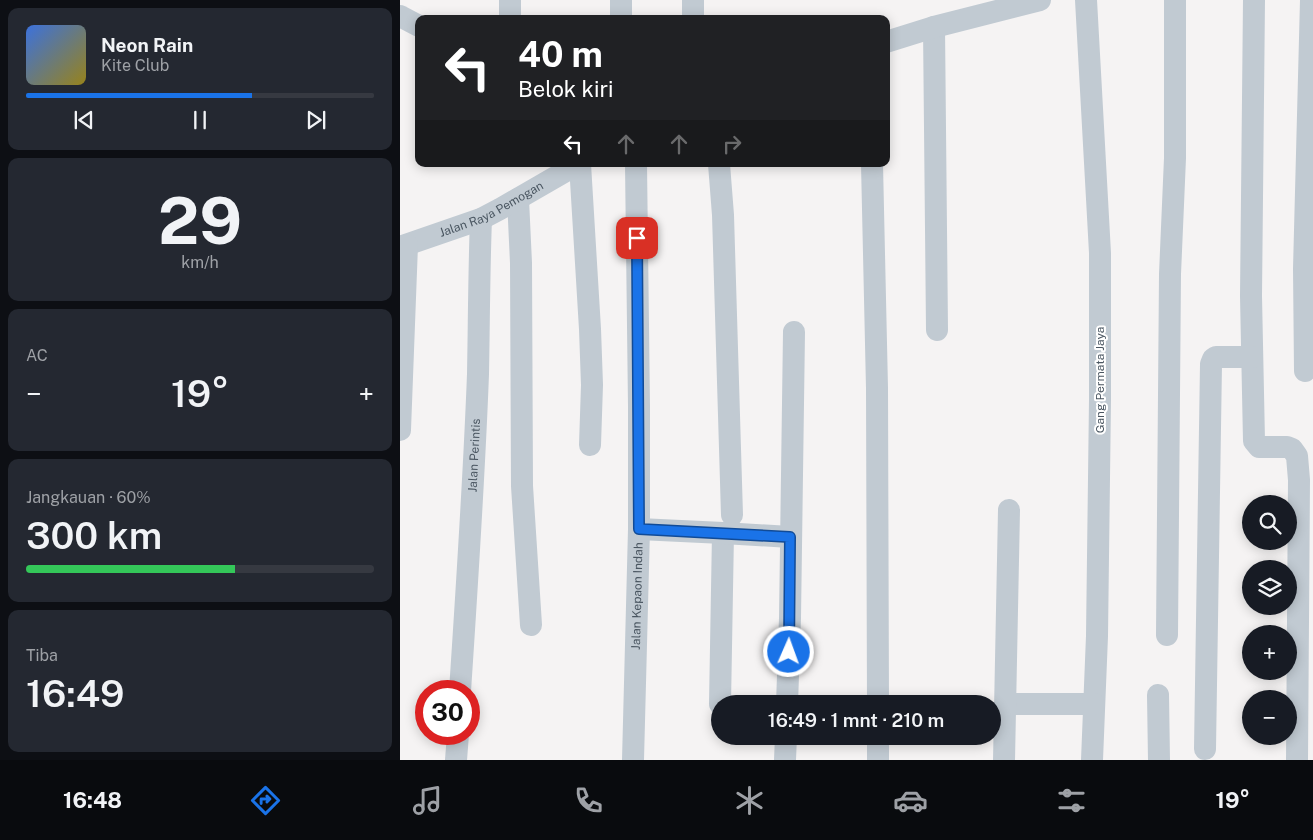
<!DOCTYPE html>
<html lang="id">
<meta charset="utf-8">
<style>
:root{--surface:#171b24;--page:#242831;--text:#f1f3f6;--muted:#9ea1a6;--line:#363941;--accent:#1a73e8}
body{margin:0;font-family:"Public Sans",sans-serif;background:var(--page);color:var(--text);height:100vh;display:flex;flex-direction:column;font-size:19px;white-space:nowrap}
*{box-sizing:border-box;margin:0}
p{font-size:16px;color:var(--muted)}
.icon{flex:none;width:28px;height:28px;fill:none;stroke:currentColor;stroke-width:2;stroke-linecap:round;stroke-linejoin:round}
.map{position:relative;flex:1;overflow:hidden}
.drawer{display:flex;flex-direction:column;gap:8px;padding:8px;background:#0d0f14;width:400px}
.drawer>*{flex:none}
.guide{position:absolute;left:15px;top:15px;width:475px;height:152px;border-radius:10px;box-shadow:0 2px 12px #0003;background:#202124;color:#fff;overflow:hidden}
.controls{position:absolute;left:842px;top:495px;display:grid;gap:10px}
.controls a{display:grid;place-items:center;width:55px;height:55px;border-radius:50%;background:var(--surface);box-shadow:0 2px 12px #0003;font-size:25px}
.speed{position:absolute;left:15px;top:680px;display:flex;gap:10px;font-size:25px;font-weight:700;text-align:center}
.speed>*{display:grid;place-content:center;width:65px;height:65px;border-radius:50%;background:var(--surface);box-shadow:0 2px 12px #0003;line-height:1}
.speed .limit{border:8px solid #d22;background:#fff;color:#111}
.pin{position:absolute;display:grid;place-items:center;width:42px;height:42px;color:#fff;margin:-21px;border-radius:10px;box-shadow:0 2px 8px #0006}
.me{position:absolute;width:55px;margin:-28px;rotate:2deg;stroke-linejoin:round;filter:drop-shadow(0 0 4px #0008)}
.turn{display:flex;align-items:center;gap:18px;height:105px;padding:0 20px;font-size:22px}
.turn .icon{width:65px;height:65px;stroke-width:2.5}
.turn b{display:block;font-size:35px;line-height:42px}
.lanes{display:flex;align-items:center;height:48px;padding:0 20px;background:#0003;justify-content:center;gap:25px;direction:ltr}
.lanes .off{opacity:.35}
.big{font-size:38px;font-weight:600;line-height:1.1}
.drawer .widget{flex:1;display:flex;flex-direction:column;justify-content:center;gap:8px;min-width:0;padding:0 18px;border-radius:10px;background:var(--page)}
.drawer .dial{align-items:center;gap:0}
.dial b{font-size:65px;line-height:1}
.song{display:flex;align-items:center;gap:15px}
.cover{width:60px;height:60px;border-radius:8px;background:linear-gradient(135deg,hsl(220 70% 55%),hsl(50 70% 35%))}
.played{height:5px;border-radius:2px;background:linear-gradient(90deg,var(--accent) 65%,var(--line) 65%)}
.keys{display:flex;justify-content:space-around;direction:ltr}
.heat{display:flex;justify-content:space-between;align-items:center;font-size:28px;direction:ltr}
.charge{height:8px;border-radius:4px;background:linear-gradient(90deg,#34c759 60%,var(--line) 0)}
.trip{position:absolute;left:311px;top:695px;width:290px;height:50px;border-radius:25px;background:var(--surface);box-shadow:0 2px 12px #0003;font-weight:600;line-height:50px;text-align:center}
.tabs{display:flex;height:80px;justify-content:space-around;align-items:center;background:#090b0e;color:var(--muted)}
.tabs .icon{width:35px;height:35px}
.tabs .selected{color:var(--accent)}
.tabs b{font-size:22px;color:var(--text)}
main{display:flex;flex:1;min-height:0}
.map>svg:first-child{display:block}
</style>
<main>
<section class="drawer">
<div class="widget">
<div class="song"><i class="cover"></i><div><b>Neon Rain</b><p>Kite Club</p></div></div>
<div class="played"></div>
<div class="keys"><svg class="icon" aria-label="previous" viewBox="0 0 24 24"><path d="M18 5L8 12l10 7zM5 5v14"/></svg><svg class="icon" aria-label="pause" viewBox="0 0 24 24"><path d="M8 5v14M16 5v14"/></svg><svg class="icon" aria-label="next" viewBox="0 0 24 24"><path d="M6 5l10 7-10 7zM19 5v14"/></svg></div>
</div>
<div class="widget dial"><b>29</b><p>km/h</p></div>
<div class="widget"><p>AC</p>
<div class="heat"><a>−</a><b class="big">19°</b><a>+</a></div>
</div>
<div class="widget"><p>Jangkauan · 60%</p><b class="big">300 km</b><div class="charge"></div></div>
<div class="widget"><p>Tiba</p><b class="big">16:49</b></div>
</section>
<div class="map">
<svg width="913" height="760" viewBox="0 0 913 760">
<rect width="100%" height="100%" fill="#f5f3f3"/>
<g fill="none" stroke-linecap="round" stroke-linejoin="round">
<!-- minor -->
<g stroke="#c1cad2" stroke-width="22">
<path d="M110 0V19"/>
<path d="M686 0 700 253V399L697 636 692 760"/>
<path d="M854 0 851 296 854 441 859 447H887L892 449 897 456 899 480 897 760"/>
<path d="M0 16 19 26"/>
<path d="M221 19V0"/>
<path d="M293 19V0"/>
<path d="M534 27 537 330"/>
<path d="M486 42 534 27 640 0"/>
<path d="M180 164 190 329 192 385 190 445"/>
<path d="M319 164 323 215 332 515"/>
<path d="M472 164 477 388 478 704"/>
<path d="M118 199 121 263 122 486 131 625"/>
<path id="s1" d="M0 247 81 219 100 209 178 164"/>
<path d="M905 371 904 269 911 0"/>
<path d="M0 430 7 245"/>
<path d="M239 529 323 533 320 704"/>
<path d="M323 533 390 537"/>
<path d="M767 635 770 274 775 158V0"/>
<path id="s2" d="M60 691C67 586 74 480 78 374 79 322 79 270 81 219"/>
<path d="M758 695 759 760"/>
<path d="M387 704 390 618 394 332"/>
<path d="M606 704H694"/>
<path d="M478 736V760"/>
<path d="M805 749 811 364 813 359 816 357H852"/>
<path d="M56 760 58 734"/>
<path id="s3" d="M233 760 239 529V406L236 164"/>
<path d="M385 760 386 736"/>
<path d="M604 760 609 510"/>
</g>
</g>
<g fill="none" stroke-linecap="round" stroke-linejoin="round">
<defs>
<path id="route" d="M237 238 239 529 390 537 389 652"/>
</defs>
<!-- route casing -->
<use href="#route" stroke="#114b97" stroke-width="12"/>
<!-- route -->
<use href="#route" stroke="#1a73e8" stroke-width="9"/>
</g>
<g text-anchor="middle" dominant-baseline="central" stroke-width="4" stroke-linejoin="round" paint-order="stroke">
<!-- street labels -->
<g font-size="12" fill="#4a5661" stroke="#fff">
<text stroke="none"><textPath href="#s1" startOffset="99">Jalan Raya Pemogan</textPath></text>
<text transform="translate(700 380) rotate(-90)">Gang Permata Jaya</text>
<text stroke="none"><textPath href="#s2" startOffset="236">Jalan Perintis</textPath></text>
<text stroke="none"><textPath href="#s3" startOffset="164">Jalan Kepaon Indah</textPath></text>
</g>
</g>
</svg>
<div class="controls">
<a><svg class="icon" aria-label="search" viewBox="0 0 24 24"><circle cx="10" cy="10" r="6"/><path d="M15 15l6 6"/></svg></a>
<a><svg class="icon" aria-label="layers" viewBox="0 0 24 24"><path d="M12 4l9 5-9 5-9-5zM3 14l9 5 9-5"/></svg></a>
<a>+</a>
<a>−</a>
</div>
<div class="speed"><div class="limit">30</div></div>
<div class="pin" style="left:237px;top:238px;background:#d93025"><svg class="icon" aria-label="arrive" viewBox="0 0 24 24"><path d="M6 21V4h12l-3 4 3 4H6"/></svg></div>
<svg class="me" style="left:389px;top:652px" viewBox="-20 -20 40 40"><circle r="17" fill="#1a73e8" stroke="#fff" stroke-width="3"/><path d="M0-11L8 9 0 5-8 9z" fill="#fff"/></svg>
<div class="trip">16:49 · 1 mnt · 210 m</div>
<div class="guide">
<div class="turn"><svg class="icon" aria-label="left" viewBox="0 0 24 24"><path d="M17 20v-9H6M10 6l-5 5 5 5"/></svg><div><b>40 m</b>Belok kiri</div></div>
<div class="lanes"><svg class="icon" aria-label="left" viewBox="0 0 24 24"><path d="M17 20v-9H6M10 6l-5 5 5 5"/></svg><svg class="icon off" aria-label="ahead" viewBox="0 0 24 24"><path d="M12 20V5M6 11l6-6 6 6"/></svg><svg class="icon off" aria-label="ahead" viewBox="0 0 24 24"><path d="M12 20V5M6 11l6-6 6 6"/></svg><svg class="icon off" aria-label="right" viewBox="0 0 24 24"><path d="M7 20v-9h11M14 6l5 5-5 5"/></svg></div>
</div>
</div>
</main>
<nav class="tabs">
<b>16:48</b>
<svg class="icon selected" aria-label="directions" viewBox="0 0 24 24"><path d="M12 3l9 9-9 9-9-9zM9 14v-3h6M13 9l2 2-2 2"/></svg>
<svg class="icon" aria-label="music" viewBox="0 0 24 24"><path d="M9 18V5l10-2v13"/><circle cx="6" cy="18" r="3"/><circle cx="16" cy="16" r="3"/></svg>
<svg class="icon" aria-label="phone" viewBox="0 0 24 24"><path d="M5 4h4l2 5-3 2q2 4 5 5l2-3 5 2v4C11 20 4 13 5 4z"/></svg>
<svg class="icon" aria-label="climate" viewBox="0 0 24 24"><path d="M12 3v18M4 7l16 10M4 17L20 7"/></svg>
<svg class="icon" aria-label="car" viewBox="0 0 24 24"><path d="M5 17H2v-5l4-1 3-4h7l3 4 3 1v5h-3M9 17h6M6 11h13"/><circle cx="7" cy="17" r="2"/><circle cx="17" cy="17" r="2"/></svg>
<svg class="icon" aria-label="filters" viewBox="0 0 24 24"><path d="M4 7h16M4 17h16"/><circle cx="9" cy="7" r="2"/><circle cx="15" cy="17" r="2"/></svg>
<b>19°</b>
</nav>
